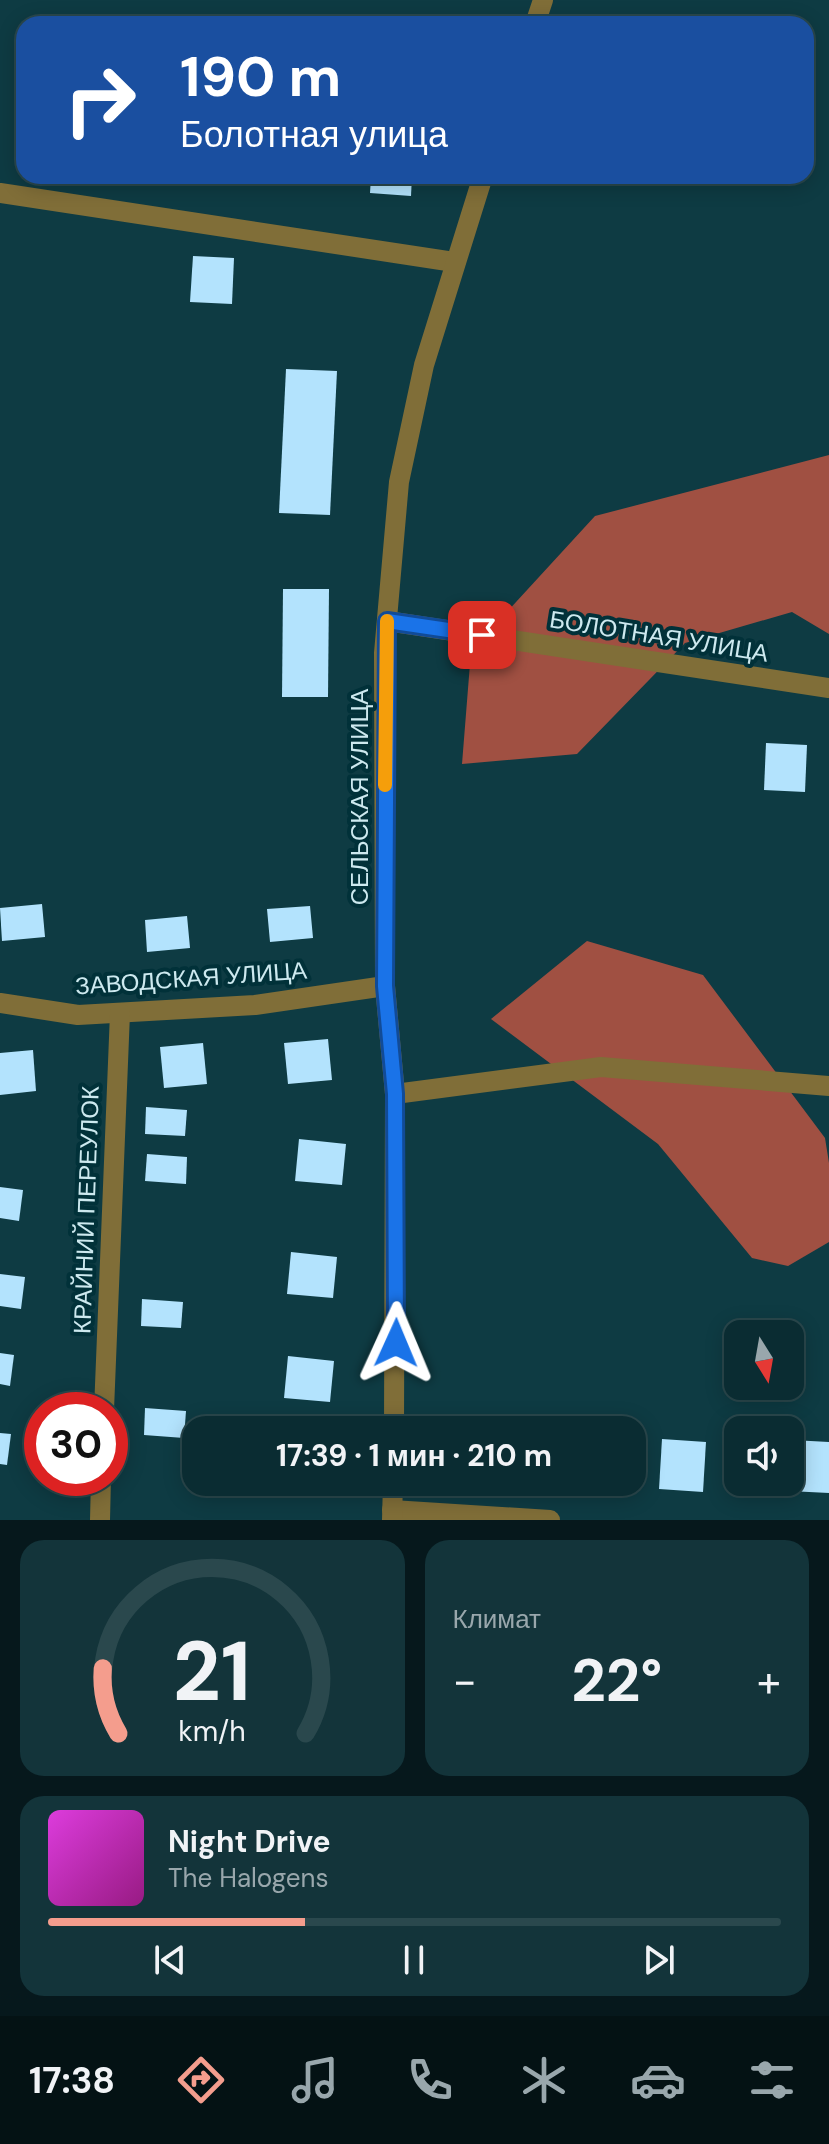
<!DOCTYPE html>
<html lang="ru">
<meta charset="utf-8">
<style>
:root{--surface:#0a2c32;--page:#13343a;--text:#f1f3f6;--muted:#99a7ac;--line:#2a484d;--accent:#f49d8d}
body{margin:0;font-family:"DM Sans",sans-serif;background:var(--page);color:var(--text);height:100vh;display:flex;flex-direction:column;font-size:30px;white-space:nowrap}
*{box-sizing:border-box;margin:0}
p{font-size:26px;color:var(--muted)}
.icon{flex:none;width:44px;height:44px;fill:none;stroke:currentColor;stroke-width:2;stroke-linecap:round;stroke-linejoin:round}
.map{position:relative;height:1520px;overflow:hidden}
.side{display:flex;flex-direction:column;gap:20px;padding:20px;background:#06181c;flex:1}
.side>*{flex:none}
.banner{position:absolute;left:16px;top:16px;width:798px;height:168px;border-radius:24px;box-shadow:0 4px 20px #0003,0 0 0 2px var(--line);background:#1a4fa0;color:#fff;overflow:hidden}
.needle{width:52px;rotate:169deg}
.tools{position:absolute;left:724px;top:1320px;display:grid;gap:16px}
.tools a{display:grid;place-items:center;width:80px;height:80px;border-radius:16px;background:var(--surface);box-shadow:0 4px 20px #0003,0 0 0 2px var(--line);font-size:40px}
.speed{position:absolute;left:24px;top:1392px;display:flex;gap:16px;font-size:40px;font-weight:700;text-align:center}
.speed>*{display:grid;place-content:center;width:104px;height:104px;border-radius:50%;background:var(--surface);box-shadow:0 4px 20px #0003,0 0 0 2px var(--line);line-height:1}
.speed .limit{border:12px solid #d22;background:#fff;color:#111}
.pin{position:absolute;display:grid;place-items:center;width:68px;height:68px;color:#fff;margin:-34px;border-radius:16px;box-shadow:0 4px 12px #0006}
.me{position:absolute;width:88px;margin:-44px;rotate:1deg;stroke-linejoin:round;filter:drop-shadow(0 0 6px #0008)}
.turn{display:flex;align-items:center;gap:28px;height:168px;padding:0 32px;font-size:36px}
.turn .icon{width:104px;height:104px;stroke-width:2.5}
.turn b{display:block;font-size:56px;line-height:68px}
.big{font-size:60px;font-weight:700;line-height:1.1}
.side .tile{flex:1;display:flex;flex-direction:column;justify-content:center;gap:12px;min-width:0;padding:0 28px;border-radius:24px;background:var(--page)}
.side .dial{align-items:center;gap:0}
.dial svg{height:208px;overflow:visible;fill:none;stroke:var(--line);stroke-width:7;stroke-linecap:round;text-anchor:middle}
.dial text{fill:var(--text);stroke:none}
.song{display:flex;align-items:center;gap:24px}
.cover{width:96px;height:96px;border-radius:12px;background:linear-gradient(135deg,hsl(300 70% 55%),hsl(310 70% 35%))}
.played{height:8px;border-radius:4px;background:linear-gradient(90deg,var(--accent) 35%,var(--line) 35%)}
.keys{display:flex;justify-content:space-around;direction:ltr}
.heat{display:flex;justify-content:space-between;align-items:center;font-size:44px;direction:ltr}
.side .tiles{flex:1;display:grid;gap:20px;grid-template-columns:1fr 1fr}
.tile:last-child{grid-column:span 2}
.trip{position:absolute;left:182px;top:1416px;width:464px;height:80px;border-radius:24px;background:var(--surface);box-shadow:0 4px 20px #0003,0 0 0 2px var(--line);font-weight:700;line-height:80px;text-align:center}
.tabs{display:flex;height:128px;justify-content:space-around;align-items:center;background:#041214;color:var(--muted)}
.tabs .icon{width:56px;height:56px}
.tabs .on{color:var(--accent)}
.tabs b{font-size:36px;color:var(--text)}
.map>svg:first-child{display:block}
</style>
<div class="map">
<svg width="829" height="1520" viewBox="0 0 829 1520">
<rect width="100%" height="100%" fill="#0e3b43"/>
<!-- forest -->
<g fill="#a05042">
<path d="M829 455V634L792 612 685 643 577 754 462 764 471 651 595 516Z"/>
<path d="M587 941 703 975 825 1138 829 1163V1242L788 1266 752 1258 658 1144 491 1019Z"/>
</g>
<!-- building -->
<g fill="#b3e3fd">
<path d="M371 176H412L411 196 370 193Z"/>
<path d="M193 256 234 258 232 304 190 302Z"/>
<path d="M286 369 337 371 330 515 279 513Z"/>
<path d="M283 589H329L328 697H282Z"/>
<path d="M766 743 807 745 805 792 764 790Z"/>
<path d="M42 904 45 937 2 941 0 908Z"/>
<path d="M310 906 313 938 270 942 267 909Z"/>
<path d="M187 916 190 948 147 952 145 920Z"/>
<path d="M328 1039 332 1080 288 1084 284 1043Z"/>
<path d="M203 1043 207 1084 164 1088 160 1047Z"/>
<path d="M33 1050 36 1091 0 1095V1053Z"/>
<path d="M146 1107 187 1110 185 1136 145 1134Z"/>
<path d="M299 1139 346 1144 342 1185 295 1181Z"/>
<path d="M147 1154 187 1157 186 1184 145 1181Z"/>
<path d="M0 1187 23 1190 19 1221 0 1218Z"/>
<path d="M291 1252 337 1257 333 1298 287 1294Z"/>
<path d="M0 1274 25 1277 21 1309 0 1306Z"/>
<path d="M142 1299 183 1302 181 1328 141 1326Z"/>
<path d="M0 1353 14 1355 10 1386 0 1384Z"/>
<path d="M288 1356 334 1361 330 1402 284 1398Z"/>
<path d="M145 1408 186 1411 184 1438 144 1435Z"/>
<path d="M496 1423 540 1426V1430H496Z"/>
<path d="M0 1433 11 1434 7 1465 0 1464Z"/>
<path d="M662 1439 706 1442 703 1492 659 1489Z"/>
<path d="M792 1440 829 1442V1493L789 1491Z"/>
<path d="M289 1482H336L335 1496 288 1491Z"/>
</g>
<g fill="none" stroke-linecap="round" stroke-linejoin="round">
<!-- minor -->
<g stroke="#806e38" stroke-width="20">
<path d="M535 24 543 0"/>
<path d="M0 193 454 262"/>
<path d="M387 621 829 688"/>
<path d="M0 1003 78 1015 255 1005 385 986"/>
<path d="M395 1094 601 1067 829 1086"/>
<path d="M104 1410 120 1013"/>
<path d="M394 1430 395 1094 385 986 384 653 399 482 424 365 483 176"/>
<path d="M392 1510 550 1520"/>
<path d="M100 1520 101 1478"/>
<path d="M392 1520 393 1482"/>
</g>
</g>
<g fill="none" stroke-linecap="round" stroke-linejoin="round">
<defs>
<path id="route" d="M396 1343 395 1094 385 986 387 621 482 635"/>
</defs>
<!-- route casing -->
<use href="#route" stroke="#114b97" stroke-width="20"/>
<!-- route -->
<use href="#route" stroke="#1a73e8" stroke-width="14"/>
<!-- slow -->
<path stroke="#f59e0b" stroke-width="14" d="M385 785 387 621"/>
</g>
<g text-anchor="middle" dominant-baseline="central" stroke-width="8" stroke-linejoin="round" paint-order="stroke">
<!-- street labels -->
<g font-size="24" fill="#cde9ef" stroke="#013139">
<text transform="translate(659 636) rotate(9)">БОЛОТНАЯ УЛИЦА</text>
<text transform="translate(359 797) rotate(-90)">СЕЛЬСКАЯ УЛИЦА</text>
<text transform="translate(191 978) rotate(-4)">ЗАВОДСКАЯ УЛИЦА</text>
<text transform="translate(86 1210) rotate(-88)">КРАЙНИЙ ПЕРЕУЛОК</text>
</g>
</g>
</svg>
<div class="tools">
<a><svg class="needle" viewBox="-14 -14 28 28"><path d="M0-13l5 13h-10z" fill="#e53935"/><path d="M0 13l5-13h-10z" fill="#99a7ac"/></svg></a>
<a><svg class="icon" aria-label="sound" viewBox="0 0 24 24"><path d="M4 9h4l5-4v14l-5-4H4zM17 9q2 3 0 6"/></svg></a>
</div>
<div class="speed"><div class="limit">30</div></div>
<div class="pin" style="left:482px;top:635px;background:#d93025"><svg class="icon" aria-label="arrive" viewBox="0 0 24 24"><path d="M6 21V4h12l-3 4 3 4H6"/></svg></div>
<svg class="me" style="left:396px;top:1343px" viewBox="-20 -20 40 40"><path d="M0-17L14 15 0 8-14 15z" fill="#1a73e8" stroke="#fff" stroke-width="4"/></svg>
<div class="trip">17:39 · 1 мин · 210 m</div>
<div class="banner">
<div class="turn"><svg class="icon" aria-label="right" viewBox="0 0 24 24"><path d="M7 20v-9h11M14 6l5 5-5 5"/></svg><div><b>190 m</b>Болотная улица</div></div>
</div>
</div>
<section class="side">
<div class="tiles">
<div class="tile dial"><svg viewBox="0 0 100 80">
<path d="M14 69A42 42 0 1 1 86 69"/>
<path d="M14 69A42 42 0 0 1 8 44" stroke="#f49d8d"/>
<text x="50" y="56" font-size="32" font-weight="700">21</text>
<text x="50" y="72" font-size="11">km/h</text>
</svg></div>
<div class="tile"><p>Климат</p>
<div class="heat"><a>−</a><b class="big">22°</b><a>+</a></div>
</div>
<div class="tile">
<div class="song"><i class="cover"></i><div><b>Night Drive</b><p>The Halogens</p></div></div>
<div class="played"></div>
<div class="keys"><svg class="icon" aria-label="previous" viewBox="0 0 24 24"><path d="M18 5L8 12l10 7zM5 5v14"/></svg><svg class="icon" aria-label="pause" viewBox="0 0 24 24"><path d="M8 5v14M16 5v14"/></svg><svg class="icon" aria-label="next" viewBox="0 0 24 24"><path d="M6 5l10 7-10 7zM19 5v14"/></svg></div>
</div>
</div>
</section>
<nav class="tabs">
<b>17:38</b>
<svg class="icon on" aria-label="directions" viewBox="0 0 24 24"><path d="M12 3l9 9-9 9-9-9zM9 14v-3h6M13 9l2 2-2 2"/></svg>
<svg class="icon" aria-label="music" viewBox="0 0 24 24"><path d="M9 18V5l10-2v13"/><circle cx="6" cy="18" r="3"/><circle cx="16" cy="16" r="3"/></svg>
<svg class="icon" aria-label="phone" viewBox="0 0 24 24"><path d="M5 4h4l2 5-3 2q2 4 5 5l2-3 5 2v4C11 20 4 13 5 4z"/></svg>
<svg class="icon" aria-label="climate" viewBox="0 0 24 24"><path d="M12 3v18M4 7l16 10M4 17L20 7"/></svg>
<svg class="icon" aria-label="car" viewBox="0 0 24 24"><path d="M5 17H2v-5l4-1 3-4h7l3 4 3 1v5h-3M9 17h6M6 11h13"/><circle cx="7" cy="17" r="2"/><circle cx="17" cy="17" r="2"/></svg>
<svg class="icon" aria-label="filters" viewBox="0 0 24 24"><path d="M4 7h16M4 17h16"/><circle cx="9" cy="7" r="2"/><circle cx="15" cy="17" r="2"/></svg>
</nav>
